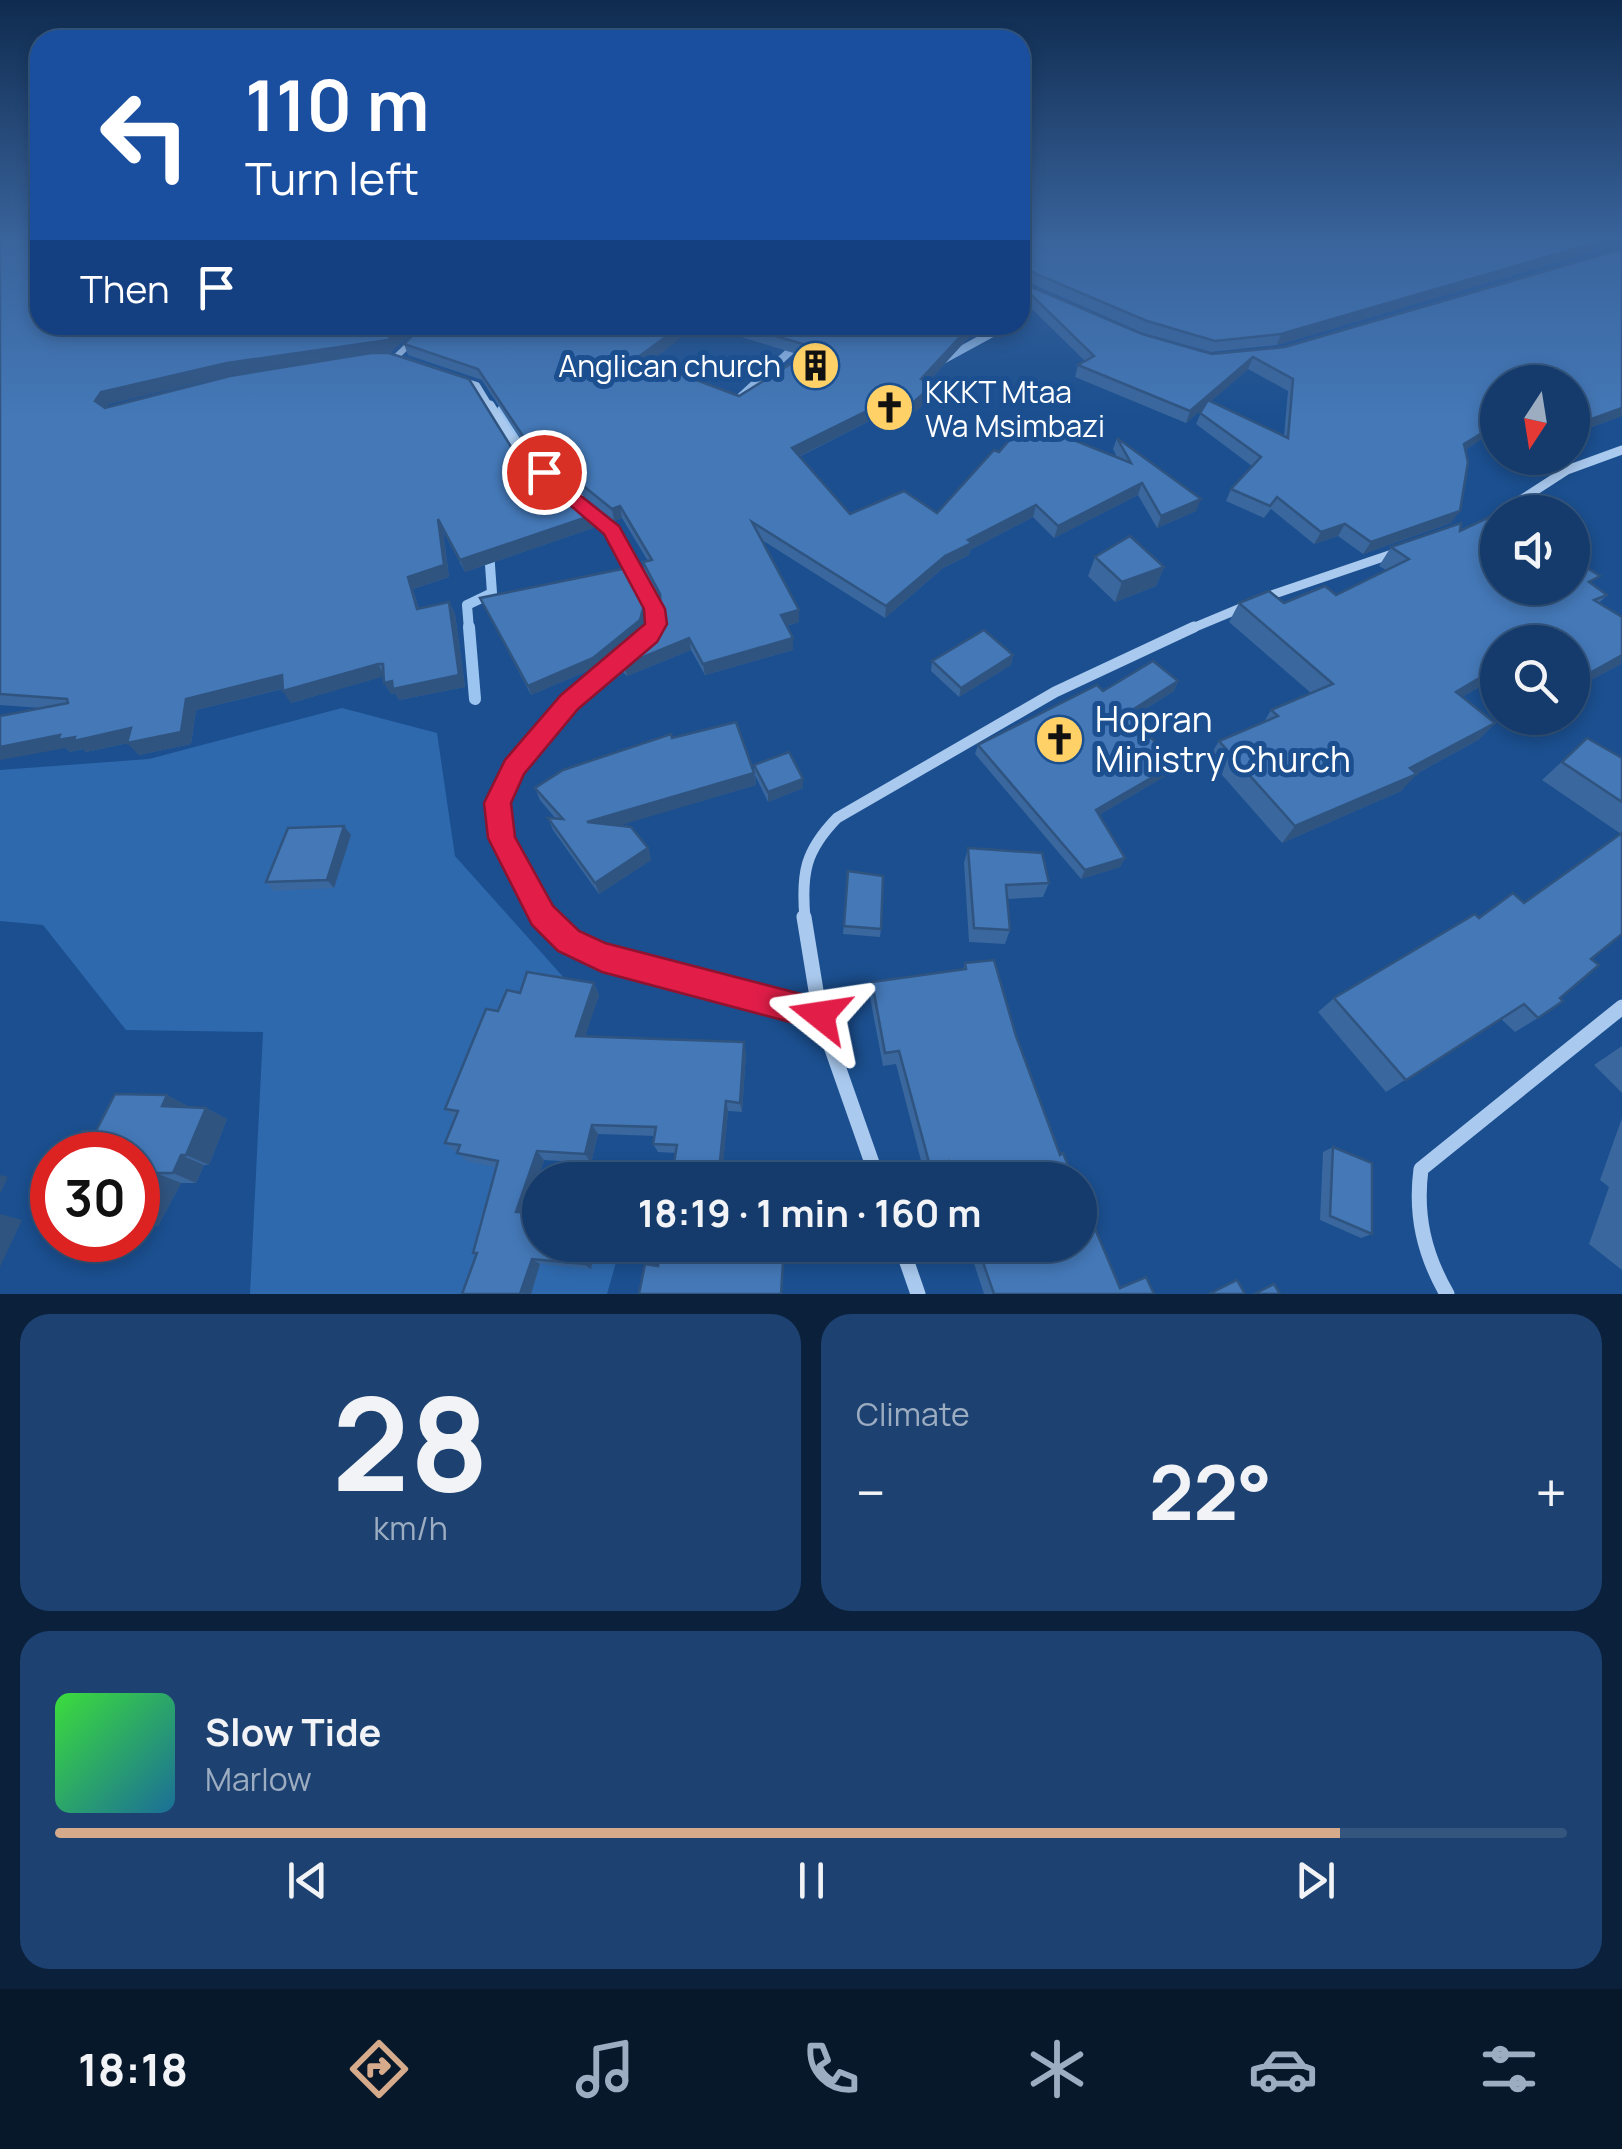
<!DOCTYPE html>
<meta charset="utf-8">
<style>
:root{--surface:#143b6b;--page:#1d4271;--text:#f1f3f6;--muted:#9dadc1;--line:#33557e;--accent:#d6ab8b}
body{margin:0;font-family:Manrope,sans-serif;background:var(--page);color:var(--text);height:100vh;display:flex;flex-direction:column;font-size:38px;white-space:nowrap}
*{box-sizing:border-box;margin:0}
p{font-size:32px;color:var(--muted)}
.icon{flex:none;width:55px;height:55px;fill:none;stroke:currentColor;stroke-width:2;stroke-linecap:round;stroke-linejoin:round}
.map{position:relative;height:1294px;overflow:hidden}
.side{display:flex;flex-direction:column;gap:20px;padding:20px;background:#0b203b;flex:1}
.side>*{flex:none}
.top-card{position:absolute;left:30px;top:30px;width:1000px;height:305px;border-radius:30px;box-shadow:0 5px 15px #0003,0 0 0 2px var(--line);background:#1a4fa0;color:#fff;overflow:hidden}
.needle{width:65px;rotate:192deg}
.controls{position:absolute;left:1480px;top:365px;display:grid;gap:20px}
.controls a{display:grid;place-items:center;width:110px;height:110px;border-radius:50%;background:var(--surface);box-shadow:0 5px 15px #0003,0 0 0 2px var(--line);font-size:50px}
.speed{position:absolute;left:30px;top:1132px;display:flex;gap:20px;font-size:50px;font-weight:700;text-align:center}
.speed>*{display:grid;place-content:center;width:130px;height:130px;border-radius:50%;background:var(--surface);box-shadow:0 5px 15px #0003,0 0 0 2px var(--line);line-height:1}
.speed .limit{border:15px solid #d22;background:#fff;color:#111}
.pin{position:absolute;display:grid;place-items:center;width:85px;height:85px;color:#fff;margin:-42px;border:5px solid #fff;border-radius:50%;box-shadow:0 2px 10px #0007}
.me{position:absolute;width:110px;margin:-55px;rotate:285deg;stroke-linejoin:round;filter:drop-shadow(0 0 8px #0008)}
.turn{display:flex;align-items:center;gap:35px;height:210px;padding:0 50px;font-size:45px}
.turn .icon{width:130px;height:130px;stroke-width:2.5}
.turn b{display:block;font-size:70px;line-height:85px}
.then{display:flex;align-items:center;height:95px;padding:0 50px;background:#0003;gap:20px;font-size:38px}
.big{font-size:75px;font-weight:700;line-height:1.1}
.side .card{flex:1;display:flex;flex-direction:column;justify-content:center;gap:15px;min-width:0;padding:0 35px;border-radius:30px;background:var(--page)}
.side .dial{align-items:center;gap:0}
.dial b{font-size:130px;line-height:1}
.song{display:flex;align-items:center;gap:30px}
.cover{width:120px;height:120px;border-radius:15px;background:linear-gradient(135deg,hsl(120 70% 55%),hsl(200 70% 35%))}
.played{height:10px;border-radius:5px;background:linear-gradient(90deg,var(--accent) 85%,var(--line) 85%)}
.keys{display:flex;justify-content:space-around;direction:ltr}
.heat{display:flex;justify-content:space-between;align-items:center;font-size:55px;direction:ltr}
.side .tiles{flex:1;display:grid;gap:20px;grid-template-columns:1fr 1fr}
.card:last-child{grid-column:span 2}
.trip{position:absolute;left:522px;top:1162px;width:575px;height:100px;border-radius:50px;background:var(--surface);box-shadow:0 5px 15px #0003,0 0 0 2px var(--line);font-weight:700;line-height:100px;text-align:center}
.tabs{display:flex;height:160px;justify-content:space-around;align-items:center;background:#08182b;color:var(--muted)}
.tabs .icon{width:70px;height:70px}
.tabs .on{color:var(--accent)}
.tabs b{font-size:45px;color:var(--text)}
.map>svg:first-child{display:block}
</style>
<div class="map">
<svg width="1622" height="1294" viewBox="0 0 1622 1294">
<rect width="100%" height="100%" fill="#1b4f8f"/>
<!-- green -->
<path fill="#2e69ad" d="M342 708 437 733 455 856 574 989 508 1176 540 1190V1245H621L607 1294H250L263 1032 126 1030 43 925 0 921V770L149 759Z"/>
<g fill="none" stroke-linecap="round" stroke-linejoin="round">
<!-- stream-far2 -->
<g stroke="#9cc4f0" stroke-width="8">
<path d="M1020 312 1033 301"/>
<path d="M941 361 1007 325"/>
<path d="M733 404 800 342"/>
</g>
<!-- stream-far1 -->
<g stroke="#9cc4f0" stroke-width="10">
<path d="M502 410 536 465 578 495"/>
<path d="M469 630 467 605 492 593 489 551"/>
</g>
<!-- stream -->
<path stroke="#9cc4f0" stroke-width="12" d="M469 627 475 699"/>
<!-- minor-far3 -->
<g stroke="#a9c9ee" stroke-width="6">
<path d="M395 358 429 325"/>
<path d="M458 379 477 385 491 408"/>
</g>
<!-- minor-far2 -->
<g stroke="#a9c9ee" stroke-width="9">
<path d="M490 405 522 456 612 530 655 609 656 624 652 630"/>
<path d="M1502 512 1567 470 1622 450"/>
<path d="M1263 598 1398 552"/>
<path d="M1188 630 1248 605"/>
</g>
<!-- minor-far1 -->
<g stroke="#a9c9ee" stroke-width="11">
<path d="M643 642 654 627"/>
<path d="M549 919C527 892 496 845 498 808 502 752 589 686 630 652"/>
<path d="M805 919C801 873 805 851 837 818L1055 692 1194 627"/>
</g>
<!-- minor -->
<g stroke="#a9c9ee" stroke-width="15">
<path d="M547 917 564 934 601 957 820 1015"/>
<path d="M804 917 820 1015 878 1180"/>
<path d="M901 1245 918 1294"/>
<path d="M1447 1294C1424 1254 1415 1215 1421 1169L1622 1007"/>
</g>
</g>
<!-- wall -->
<g fill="#3a679d" fill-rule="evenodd">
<path d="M0 236 40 325H421L392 351 376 353 513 450 596 527 465 572 443 531 449 577 413 589 419 609 449 602 455 614 465 687 399 700 395 693 391 694 384 683V676L291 703 283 689 196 710 191 744 139 755 128 743 86 752 83 749 70 752 66 748 41 708 0 705ZM321 362 106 408 109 404 233 374Z"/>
<path d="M1020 236H1622V244L1620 243 1277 345 1211 352 1143 333 1023 280 1020 281Z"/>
<path d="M1622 249V416L1572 434V382H1498V433L1486 436 1465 450 1451 523 1363 554 1338 536 1314 544 1271 509 1264 518 1226 501 1231 489 1252 466 1196 424 1203 408 1186 423 1075 377 1078 365 1085 361 1020 297V282L1142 334 1212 354 1285 347ZM1248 369 1288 391 1284 436 1211 401Z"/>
<path d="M703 325H978L969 337 928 382 933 396 904 421 885 413 799 457 850 514 937 513 999 452 1117 457 1113 449 1117 438 1196 511 1157 528 1138 495 1054 538 1033 517 970 550 969 555 943 568 885 618 762 540 799 622 787 626 793 638V650L705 675 691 650 627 676 622 671 619 659 654 631 661 618 660 602 645 574 643 562 648 561 622 518 614 521 528 451 482 380 408 355 404 344 649 362 739 396 803 356Z"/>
<path d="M1460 531 1592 585 1607 595 1599 603 1621 664 1572 690V642H1498V676L1462 697 1495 723 1478 740 1416 774 1401 791 1282 843 1208 759 1219 741 1264 722 1271 710 1311 693 1229 622 1239 603H1284L1336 595 1386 570 1379 566 1391 547Z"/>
<path d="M1095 557 1164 567 1156 586 1115 602 1088 576Z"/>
<path d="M480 598 645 601 647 611 642 630 596 667 531 695Z"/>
<path d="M1013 655 1011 665 959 697 931 671 932 661Z"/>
<path d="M1178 681 1174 691 1131 718 1172 772 1099 815 1125 858 1120 867 1081 879 975 754 978 745 1103 691Z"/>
<path d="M672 738 754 772V765L803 779V788L768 802 755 775 756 785 619 825 648 848 651 860 599 894 553 830 548 818 556 819 540 800 535 788Z"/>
<path d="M1587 738 1622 758V934L1591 959 1560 998 1538 1018 1515 1032 1501 1019 1386 1092 1318 1012 1334 998 1479 918 1524 903 1621 834 1542 780Z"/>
<path d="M351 835 334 888 274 891 266 882Z"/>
<path d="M968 848 1049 883 1043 897 1007 899 1010 930 1005 944 969 942 964 863Z"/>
<path d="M848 871 881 929 880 937 843 934Z"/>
<path d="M965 963 1016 1036 1060 1155 1074 1180H946L944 1171 925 1176 896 1064 883 1066 870 997 872 982 963 970Z"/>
<path d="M594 983 599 995 585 1036 746 1053 742 1112 728 1111 723 1161 790 1166V1180H672L676 1153 658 1152 653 1144 655 1136 598 1134 591 1163 544 1160 527 1213 540 1245H596L591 1269 540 1264 531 1294H462L477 1255 473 1253 496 1167 467 1161 445 1143 455 1118 445 1109 498 1011 520 993Z"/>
<path d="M1622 1046V1093L1594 1065Z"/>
<path d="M167 1095 189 1107 206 1108 227 1119 209 1165H204L196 1183H181L158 1226 138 1225V1155Z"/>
<path d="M1622 1118V1270L1589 1244 1609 1187 1600 1180Z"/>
<path d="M1333 1147 1372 1234 1361 1238 1320 1220 1323 1152Z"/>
<path d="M968 1245H1080L1120 1288 1154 1294H984Z"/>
</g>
<!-- shaded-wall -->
<g fill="#305480">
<path d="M1618 236H1622L1620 243 1277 345 1281 334Z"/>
<path d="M1025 269 1023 280 1020 281V271Z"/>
<path d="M404 325H421L392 351 233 374 109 404 103 413 95 401 101 392 227 363Z"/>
<path d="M682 325H698L639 370 637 358Z"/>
<path d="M971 325H978L969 337 920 391 921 379Z"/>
<path d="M1253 357 1248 369 1186 423 1190 411Z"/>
<path d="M934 384 933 396 904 421 906 409Z"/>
<path d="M885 402V413L792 460V448Z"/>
<path d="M1622 408V416L1572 434V429L1575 425Z"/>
<path d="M1498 423V433L1486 436 1456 456 1464 444Z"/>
<path d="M1142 483 1138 495 1054 538 1058 526Z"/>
<path d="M1201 499 1196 511 1157 528 1161 516Z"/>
<path d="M1036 505 1033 517 970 550 969 555 943 568 885 618 886 606 945 556 968 540Z"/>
<path d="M620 506 622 518 614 521 612 509Z"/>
<path d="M1460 511 1451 523 1363 554 1371 542Z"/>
<path d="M593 515 596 527 465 572 460 560Z"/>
<path d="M438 519 443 531 449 577 413 589 422 621 417 609 408 577Z"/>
<path d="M1345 524 1338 536 1314 544 1321 532Z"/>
<path d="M1164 567 1156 586 1115 602 1122 582Z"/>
<path d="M645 601 647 611 642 630 596 667 531 695 528 686Z"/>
<path d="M449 602 455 614 465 687 399 700 395 693 391 694 384 683Z"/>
<path d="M799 610V622L782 627 781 615Z"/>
<path d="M689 638 691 650 627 676 624 665Z"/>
<path d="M793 638V650L705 675 703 664Z"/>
<path d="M1013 655 1011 665 959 697 961 688Z"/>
<path d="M1622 655 1621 664 1572 690V683Z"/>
<path d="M378 664 385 676 291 703 283 691Z"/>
<path d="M1498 667V676L1440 710 1456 692Z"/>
<path d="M282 675 290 687 196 710 191 744 139 755 127 743 186 699Z"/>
<path d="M1178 681 1174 691 1122 723 1126 714Z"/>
<path d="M1495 723 1478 740 1410 777 1417 774 1401 791 1282 843 1295 826Z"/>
<path d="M131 728 142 740 86 752 83 749 70 752 66 748 0 760V747L60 735Z"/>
<path d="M1177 763 1172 772 1092 819 1096 810Z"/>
<path d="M754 773 756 785 591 834 587 822Z"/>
<path d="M803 779V788L768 802V792Z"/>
<path d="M344 826 351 835 334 888 327 880Z"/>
<path d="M648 848 651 860 599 894 595 883Z"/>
<path d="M1125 858 1120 867 1081 879 1085 870Z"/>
<path d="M594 983 599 995 582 1046 576 1036Z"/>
<path d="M744 1042 746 1053 742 1112 740 1103Z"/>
<path d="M167 1095 189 1107 162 1106Z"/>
<path d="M726 1101 728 1111 723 1169 720 1161Z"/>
<path d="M206 1108 227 1119 209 1165 186 1155Z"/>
<path d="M592 1125 598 1134 591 1163 585 1154Z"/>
<path d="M537 1151 544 1160 525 1218 516 1212Z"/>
<path d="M181 1155 204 1165 196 1183 173 1173Z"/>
<path d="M156 1173 181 1183 158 1226 138 1219V1208Z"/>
<path d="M0 1175 8 1177 0 1194Z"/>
<path d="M0 1214 22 1220 0 1267Z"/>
<path d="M588 1245H596L591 1269 584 1264Z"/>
<path d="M532 1259 540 1264 531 1294H520Z"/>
</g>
<!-- building -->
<g fill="#4478b7" stroke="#305480" stroke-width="2.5">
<path d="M0 236H40V325H404L388 340 227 363 101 392 95 401 105 408 230 376 371 353H389L469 379 513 450 593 515 460 560 438 519 444 565 408 577 417 609 449 602 459 675 393 689 392 681 384 683 383 664H378L283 691 282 675 186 699 181 732 127 743 131 728 74 741 75 737 58 740 60 735 0 747V716L68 703 67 699 0 694Z"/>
<path d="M1020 236H1618L1281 334 1215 341 1147 321 1025 269 1020 271Z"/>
<path d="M1622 249V408L1575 425 1572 424V382H1498V423L1464 444 1468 462 1460 511 1371 542 1345 524 1321 532 1277 497 1270 506 1231 489 1261 457 1200 413 1208 400 1288 438 1293 379 1253 357 1190 411 1078 365 1094 356 1020 284V282L1142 334 1212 354 1285 347Z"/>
<path d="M423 325H682L637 358 739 396 816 348 739 325H971L921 379 934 384 906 409 885 402 792 448 850 514 904 491 937 513 994 450 999 452 1026 421 1131 463 1117 438 1201 499 1161 516 1142 483 1058 526 1036 505 968 540 972 543 945 556 886 606 752 522 799 610 781 615 793 638 703 664 689 638 624 665 619 659 654 631 661 618 660 594 643 562 652 560 620 506 612 509 525 439 478 369 404 344Z"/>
<path d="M1498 513V588H1572V559L1600 576 1589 582 1607 595 1594 600 1622 617V655L1572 683V642H1498V667L1456 692 1495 723 1410 768 1417 774 1295 826 1219 741 1278 716 1271 710 1333 684 1239 603 1269 591 1284 603 1325 586 1336 595 1409 559 1391 547 1461 523 1460 531Z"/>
<path d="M1130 536 1164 567 1122 582 1095 557Z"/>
<path d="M627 568 645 601 640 620 593 658 528 686 480 598Z"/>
<path d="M984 630 1013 655 961 688 932 661Z"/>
<path d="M1153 661 1178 681 1126 714 1177 763 1096 810 1125 858 1085 870 978 745 1097 685 1103 691Z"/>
<path d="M736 722 754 773 587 822 631 827 648 848 595 883 548 818 563 819 535 788 563 770 671 734 672 738Z"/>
<path d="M1587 738 1622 758V802L1562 762Z"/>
<path d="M789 752 803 779 768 792 754 765Z"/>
<path d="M344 826 327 880 266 882 288 828Z"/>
<path d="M1622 833V934L1591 959 1599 965 1560 998 1563 1001 1538 1018 1524 1004 1406 1080 1334 998 1475 914 1479 918 1513 893 1524 903Z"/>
<path d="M968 848 1042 853 1049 883 1006 885 1010 930 974 928Z"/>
<path d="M848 871 883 876 881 929 844 926Z"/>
<path d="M994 960 1016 1036 1060 1155 1063 1153 1074 1180H955L949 1161 930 1166 899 1051 885 1053 872 982 966 969 965 963Z"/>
<path d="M527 972 594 983 576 1036 744 1042 740 1103 726 1101 720 1161 790 1166 789 1180H671L677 1145 653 1144 656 1127 592 1125 585 1154 537 1151 516 1212 540 1214V1245H588L584 1264 532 1259 520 1294H462L477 1253H473L498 1161 457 1153 460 1145 445 1143 458 1111 445 1109 486 1009 498 1011 507 990 520 993Z"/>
<path d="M115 1094 167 1095 162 1106 206 1108 186 1155H181L173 1173H156L138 1208V1155H70L82 1131H96Z"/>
<path d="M1333 1147 1372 1163V1234L1330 1216Z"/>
<path d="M52 1189V1204H45Z"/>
<path d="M1080 1193 1120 1288 1146 1277 1154 1294H994L977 1245H1080Z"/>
<path d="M662 1245H784L781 1294H639L645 1264 658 1266Z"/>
<path d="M1237 1280 1245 1294H1209Z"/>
<path d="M1274 1284 1280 1294H1254Z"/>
</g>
<!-- sky -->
<linearGradient id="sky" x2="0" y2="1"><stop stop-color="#0f2b4f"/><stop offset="0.57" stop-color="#39639b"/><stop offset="1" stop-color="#39639b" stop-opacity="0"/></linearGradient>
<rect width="1622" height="417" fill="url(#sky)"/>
<!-- route -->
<path fill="#e11d48" stroke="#92132f" stroke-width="2.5" d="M544 467 619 526 665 609 667 624 657 642 578 709 524 774 511 803 515 837 553 906 579 931 605 943 820 999 832 1004 836 1015 832 1026 820 1030 602 972 558 951 532 925 488 838 484 803 505 760 561 695 645 624 644 609 604 534 537 477V468Z"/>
<!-- icons -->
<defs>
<symbol id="building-disc" viewBox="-11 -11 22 22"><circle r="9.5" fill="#ffd166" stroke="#1b4f8f"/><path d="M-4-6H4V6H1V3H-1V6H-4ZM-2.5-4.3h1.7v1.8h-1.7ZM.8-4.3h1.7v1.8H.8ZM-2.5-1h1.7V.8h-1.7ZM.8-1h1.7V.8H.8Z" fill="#111"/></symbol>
<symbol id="church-disc" viewBox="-11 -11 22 22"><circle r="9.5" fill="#ffd166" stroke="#1b4f8f"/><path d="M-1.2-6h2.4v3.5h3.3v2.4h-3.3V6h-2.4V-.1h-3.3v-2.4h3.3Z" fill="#111"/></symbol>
</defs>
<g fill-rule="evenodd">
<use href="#building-disc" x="788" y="338" width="55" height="55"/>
<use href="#church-disc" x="862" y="380" width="55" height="55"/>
<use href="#church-disc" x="1032" y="712" width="55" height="55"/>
</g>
<g text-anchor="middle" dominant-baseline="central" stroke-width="10" stroke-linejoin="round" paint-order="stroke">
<!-- far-poi labels -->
<g font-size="30" fill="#fff" stroke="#1b4f8f" text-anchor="end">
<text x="781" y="365">Anglican church</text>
<text x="925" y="391" text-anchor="start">KKKT Mtaa<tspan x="925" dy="34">Wa Msimbazi</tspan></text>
</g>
<!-- poi labels -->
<g font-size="35" fill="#fff" stroke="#1b4f8f" text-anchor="start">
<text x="1095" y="719">Hopran<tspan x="1095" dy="40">Ministry Church</tspan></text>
</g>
</g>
</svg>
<div class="controls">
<a><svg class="needle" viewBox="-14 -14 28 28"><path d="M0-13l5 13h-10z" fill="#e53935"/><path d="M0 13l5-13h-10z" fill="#9dadc1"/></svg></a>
<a><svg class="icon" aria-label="sound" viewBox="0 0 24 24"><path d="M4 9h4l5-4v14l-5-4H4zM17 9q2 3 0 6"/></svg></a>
<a><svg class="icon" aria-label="search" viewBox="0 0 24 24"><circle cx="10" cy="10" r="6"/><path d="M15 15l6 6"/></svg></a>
</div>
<div class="speed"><div class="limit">30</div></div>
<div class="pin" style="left:544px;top:472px;background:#d93025"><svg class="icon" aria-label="arrive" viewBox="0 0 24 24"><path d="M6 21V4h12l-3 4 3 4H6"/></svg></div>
<svg class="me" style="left:820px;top:1015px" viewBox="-20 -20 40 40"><path d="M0-17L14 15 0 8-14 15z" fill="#e11d48" stroke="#fff" stroke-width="4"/></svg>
<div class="trip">18:19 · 1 min · 160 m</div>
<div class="top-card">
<div class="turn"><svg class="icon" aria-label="left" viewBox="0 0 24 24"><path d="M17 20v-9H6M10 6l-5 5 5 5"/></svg><div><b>110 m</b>Turn left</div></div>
<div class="then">Then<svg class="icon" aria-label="arrive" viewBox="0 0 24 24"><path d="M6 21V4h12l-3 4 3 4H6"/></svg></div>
</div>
</div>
<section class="side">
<div class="tiles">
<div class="card dial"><b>28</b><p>km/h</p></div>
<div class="card"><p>Climate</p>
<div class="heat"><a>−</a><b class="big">22°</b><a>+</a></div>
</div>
<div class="card">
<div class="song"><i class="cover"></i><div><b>Slow Tide</b><p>Marlow</p></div></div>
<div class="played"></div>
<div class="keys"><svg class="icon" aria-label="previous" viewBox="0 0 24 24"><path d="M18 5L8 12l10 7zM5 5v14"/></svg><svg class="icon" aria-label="pause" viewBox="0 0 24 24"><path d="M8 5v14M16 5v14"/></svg><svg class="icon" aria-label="next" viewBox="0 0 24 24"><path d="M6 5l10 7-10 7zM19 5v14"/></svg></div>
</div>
</div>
</section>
<nav class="tabs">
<b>18:18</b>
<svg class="icon on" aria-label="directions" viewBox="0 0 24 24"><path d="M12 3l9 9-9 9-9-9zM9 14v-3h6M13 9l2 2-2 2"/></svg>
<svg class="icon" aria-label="music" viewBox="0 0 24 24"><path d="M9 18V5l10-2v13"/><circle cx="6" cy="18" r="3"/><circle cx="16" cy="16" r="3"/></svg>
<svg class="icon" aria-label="phone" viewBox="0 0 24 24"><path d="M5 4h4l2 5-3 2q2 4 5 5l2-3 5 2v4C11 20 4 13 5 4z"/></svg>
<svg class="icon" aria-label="climate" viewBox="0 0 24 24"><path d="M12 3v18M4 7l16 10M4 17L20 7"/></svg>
<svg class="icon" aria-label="car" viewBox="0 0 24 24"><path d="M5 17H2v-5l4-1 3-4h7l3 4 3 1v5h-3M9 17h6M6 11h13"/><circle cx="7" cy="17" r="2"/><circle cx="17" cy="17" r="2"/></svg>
<svg class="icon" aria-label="filters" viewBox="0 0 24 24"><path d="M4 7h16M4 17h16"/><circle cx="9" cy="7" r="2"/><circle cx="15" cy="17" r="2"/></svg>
</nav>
